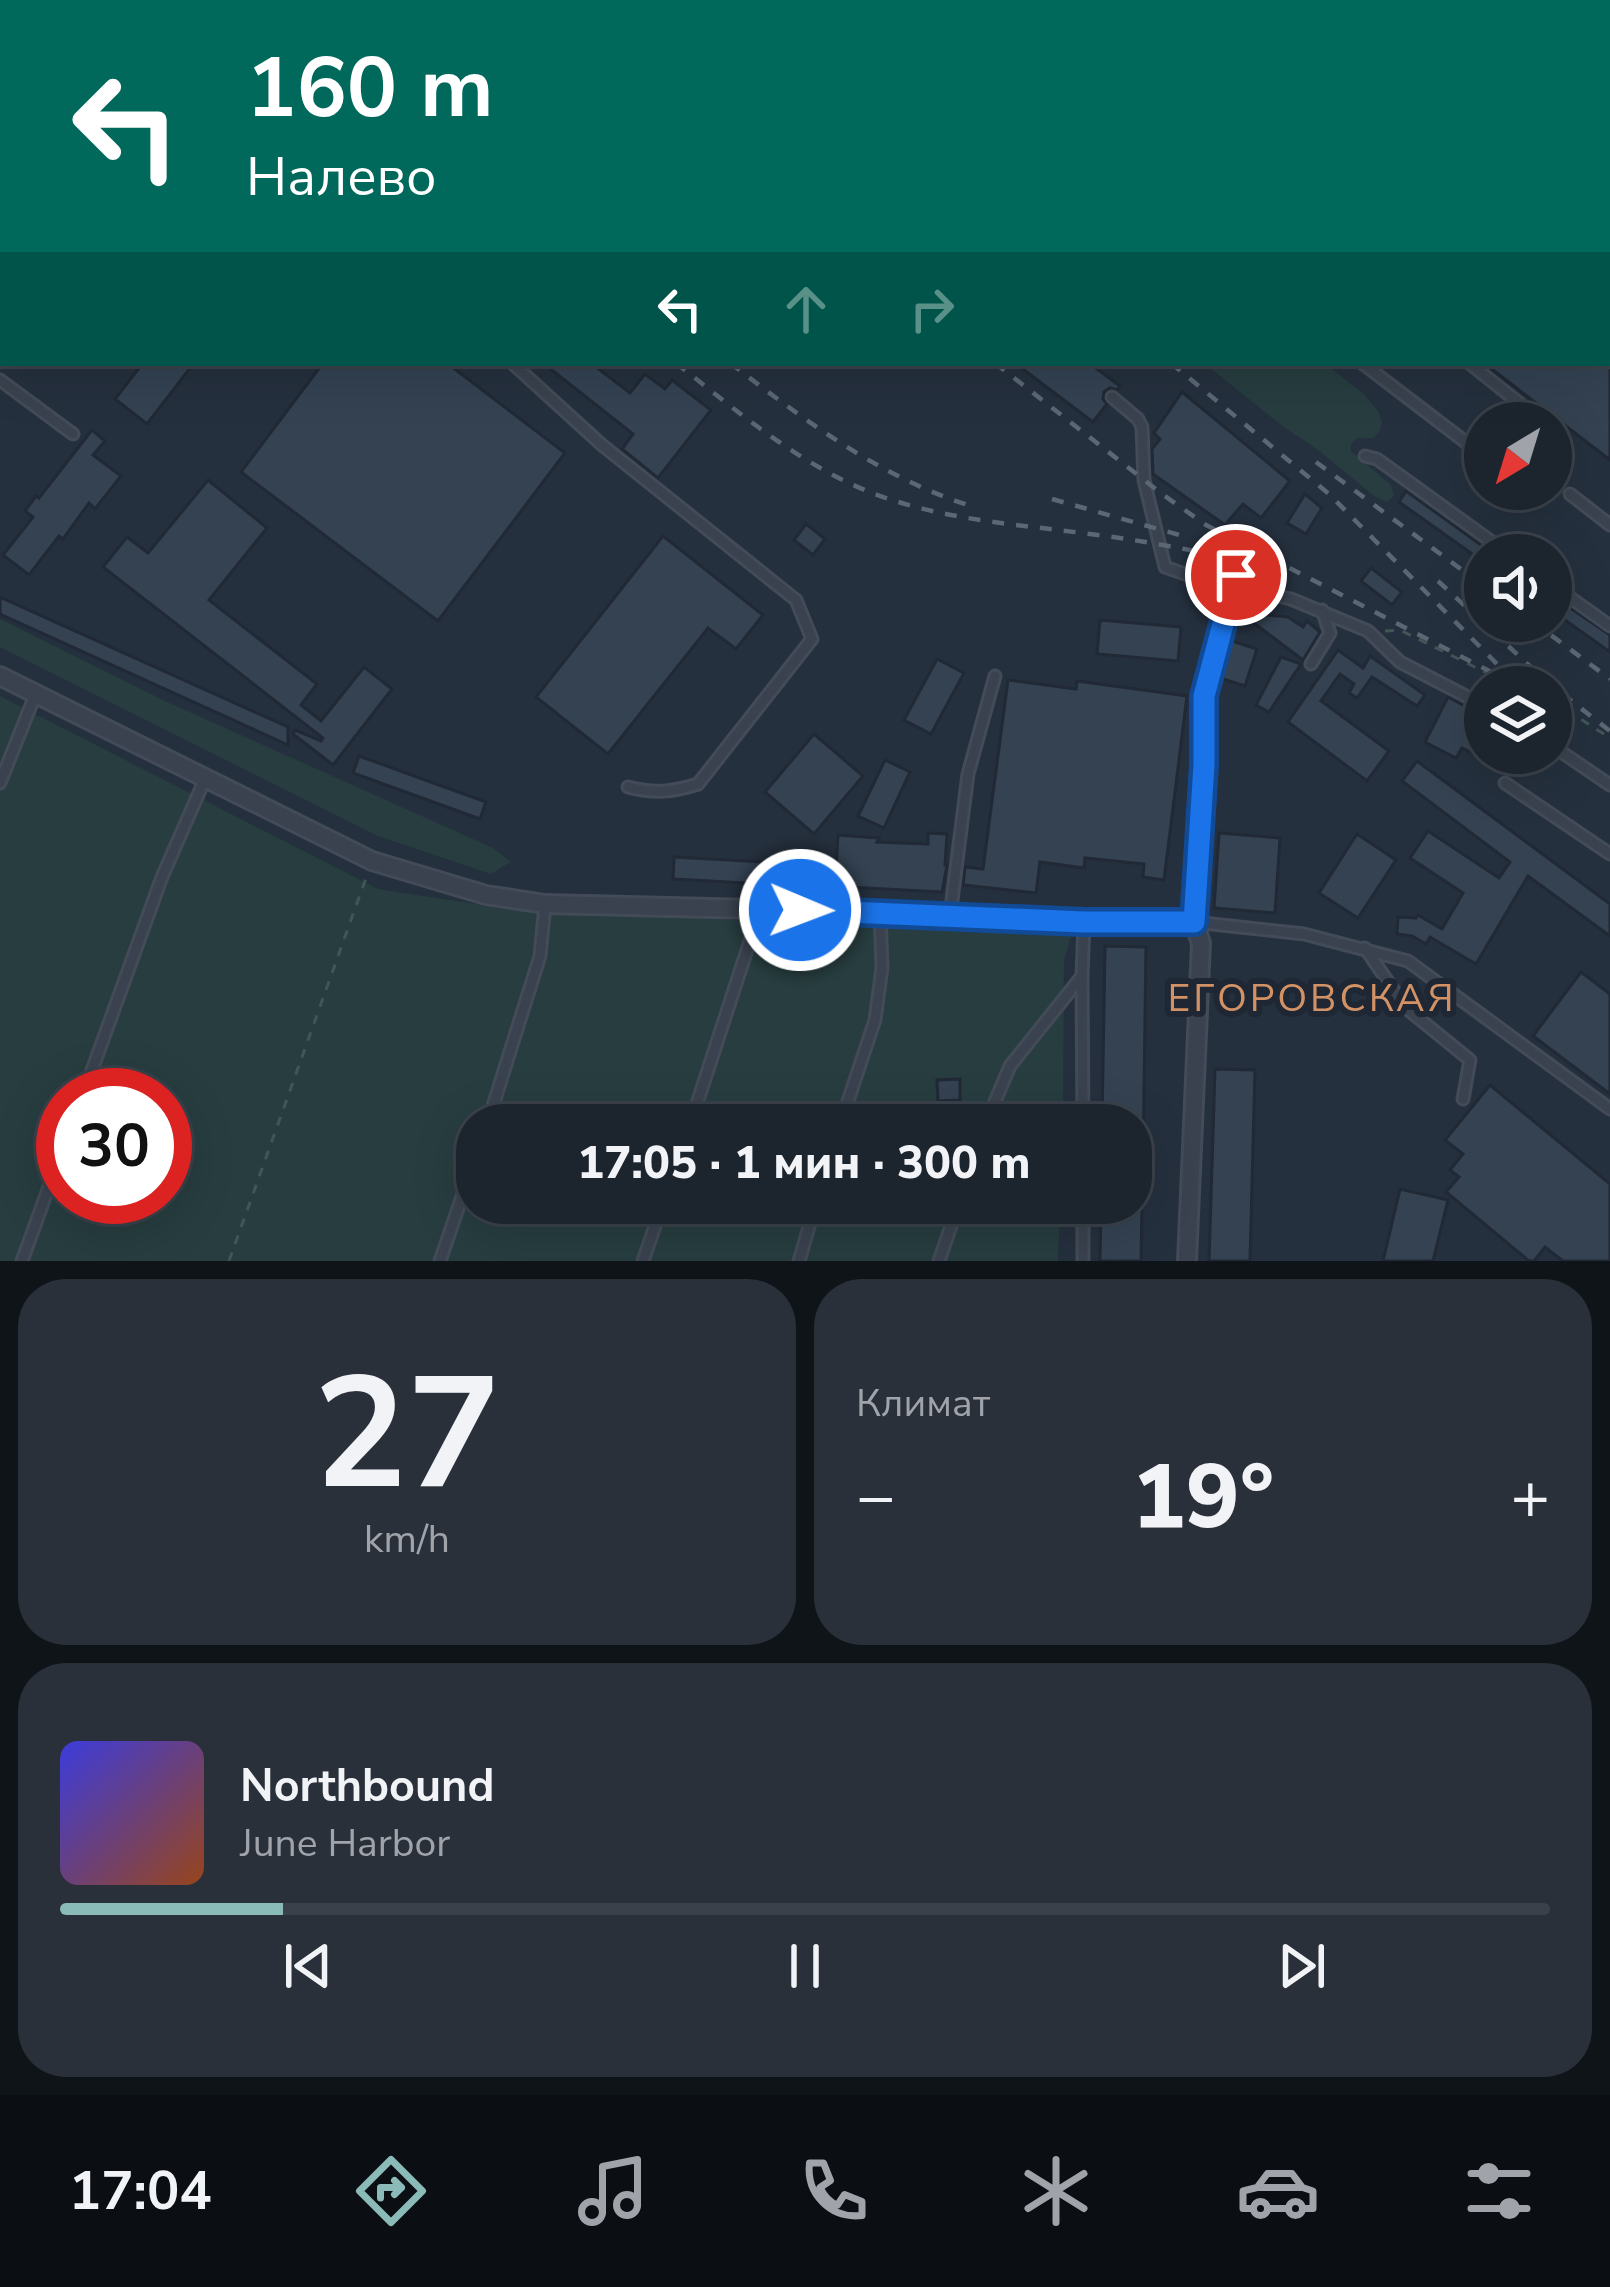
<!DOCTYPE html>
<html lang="ru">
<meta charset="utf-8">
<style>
:root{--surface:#1c242e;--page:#29303a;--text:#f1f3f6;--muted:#a0a4aa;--line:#3a414a;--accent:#8bbbb9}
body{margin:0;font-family:"Nunito Sans",sans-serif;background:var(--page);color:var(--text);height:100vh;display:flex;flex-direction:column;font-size:45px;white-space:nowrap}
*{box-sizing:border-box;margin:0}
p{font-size:39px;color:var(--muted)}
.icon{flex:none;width:66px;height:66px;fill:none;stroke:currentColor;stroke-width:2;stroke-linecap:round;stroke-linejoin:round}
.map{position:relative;height:1261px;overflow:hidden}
.sheet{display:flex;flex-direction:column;gap:18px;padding:18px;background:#0f1419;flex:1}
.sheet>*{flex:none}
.hud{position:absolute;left:0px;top:0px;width:1611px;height:366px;box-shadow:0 12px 48px #0002,0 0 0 3px var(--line);background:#00695c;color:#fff;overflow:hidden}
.needle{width:78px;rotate:218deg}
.tools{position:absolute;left:1464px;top:402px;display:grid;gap:24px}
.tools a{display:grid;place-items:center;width:108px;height:108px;border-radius:50%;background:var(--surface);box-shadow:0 12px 48px #0002,0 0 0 3px var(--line);font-size:60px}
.speed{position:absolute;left:36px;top:1068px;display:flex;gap:24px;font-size:60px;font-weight:700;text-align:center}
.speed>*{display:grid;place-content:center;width:156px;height:156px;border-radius:50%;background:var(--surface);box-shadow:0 12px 48px #0002,0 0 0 3px var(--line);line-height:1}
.speed .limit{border:18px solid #d22;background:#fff;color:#111}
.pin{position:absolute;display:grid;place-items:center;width:102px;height:102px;color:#fff;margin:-51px;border:6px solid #fff;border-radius:50%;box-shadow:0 3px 12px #0007}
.me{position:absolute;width:132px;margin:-66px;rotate:91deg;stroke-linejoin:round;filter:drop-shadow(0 0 9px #0008)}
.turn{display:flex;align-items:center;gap:42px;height:252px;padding:0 48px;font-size:54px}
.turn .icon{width:156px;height:156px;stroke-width:2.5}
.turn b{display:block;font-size:84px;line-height:102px}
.lanes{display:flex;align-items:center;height:114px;padding:0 48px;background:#0003;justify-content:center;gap:60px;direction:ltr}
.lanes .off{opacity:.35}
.big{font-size:90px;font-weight:800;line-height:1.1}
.sheet .card{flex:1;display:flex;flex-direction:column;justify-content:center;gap:18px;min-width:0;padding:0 42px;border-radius:48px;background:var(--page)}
.sheet .dial{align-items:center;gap:0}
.dial b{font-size:156px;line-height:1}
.song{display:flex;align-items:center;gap:36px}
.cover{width:144px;height:144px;border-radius:18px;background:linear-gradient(135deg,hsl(240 70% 55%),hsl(20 70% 35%))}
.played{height:12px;border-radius:6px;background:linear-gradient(90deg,var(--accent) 15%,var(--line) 15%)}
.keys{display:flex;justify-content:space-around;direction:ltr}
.heat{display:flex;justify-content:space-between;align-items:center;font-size:66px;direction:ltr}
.sheet .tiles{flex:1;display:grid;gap:18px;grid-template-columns:1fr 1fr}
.card:last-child{grid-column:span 2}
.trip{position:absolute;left:456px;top:1104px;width:696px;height:120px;border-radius:48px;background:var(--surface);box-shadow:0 12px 48px #0002,0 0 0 3px var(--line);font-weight:800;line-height:120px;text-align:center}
.tabs{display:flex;height:192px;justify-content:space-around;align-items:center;background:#0b0e12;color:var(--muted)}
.tabs .icon{width:84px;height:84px}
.tabs .on{color:var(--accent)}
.tabs b{font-size:54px;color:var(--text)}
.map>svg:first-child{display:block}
</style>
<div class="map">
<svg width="1610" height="1261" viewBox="0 0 1610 1261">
<rect width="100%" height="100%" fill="#25303e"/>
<!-- green -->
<g fill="#273d3f" fill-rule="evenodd">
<path d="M1204 363H1324L1365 395 1378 411 1382 421 1380 431 1374 438H1357L1351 444V451L1391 485 1394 495 1387 502 1374 496 1318 450 1281 425Z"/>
<path d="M0 619 165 701 493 848 511 862 491 874 378 836 0 647Z"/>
<path d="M0 696 378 889 509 909 1071 936 1064 960 1063 1125H477V1203H1060L1058 1261H0ZM63 1095H165V1197H63Z"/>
</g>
<!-- building -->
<g fill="#344252" stroke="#202935" stroke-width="3">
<path d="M143 363H194L147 424 115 399Z"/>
<path d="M323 363H447L565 453 438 621 241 472Z"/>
<path d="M543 363H591L630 393 645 374 665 389 672 380 711 410 658 478 622 449 633 434Z"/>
<path d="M1015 363H1089L1120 386 1117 390 1110 388 1104 392 1103 399 1107 404 1093 422Z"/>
<path d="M1484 363H1610V460Z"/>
<path d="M1182 392 1290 481 1261 518 1243 504 1225 525 1153 474 1152 449 1160 439 1154 433Z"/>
<path d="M92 430 105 441 93 455 121 476 95 509 89 503 63 539 59 536 29 575 3 555 33 517 25 511 36 496 39 498Z"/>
<path d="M208 480 267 528 209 600 317 684 301 705 321 721 364 667 392 689 333 765 293 734 295 730 321 741 323 738 103 567 127 537 148 553Z"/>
<path d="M1406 491 1495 555H1485V563L1399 502Z"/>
<path d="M1305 494 1322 508 1306 534 1287 523Z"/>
<path d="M806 524 825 539 813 555 794 540Z"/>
<path d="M663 536 763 615 736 649 708 628 608 754 536 697Z"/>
<path d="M1371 568 1402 592 1392 605 1361 581Z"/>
<path d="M1551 595 1610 635V652L1551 610Z"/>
<path d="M0 597 288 727V745L0 614Z"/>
<path d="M1239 612 1288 617 1303 627 1307 621 1320 632 1303 660Z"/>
<path d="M1100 620 1181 627 1178 661 1097 654Z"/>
<path d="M1232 641 1257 649 1245 686 1220 678Z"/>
<path d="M1338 650 1363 668 1370 656 1425 695 1417 706 1372 677 1357 698 1349 693 1354 684 1340 674 1321 701 1389 751 1367 781 1288 722Z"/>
<path d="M1281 657 1301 664 1269 712 1256 705Z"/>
<path d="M937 659 964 673 931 734 904 720Z"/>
<path d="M1008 680 1076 689 1077 681 1187 696 1164 880 1143 877 1144 864 1085 858 1084 868 1040 862 1036 893 963 885 965 867 983 869Z"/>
<path d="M1448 697 1478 713 1473 723 1485 729V760L1462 748 1456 758 1425 742Z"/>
<path d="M814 734 863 776 814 834 765 792Z"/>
<path d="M359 756 486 802 480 819 353 773Z"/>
<path d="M885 760 910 772 884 828 858 816Z"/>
<path d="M1417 761 1610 904V936L1528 876 1476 964 1430 937 1426 944 1412 936 1397 934 1398 917 1416 918 1418 915 1442 929 1463 893 1410 858 1428 831 1499 878 1510 862 1402 781Z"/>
<path d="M928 833 947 834 945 865H947L942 892 828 886 829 866 836 867 838 835 879 838 877 842 928 844Z"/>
<path d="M1219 833 1280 838 1275 913 1214 908Z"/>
<path d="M1357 834 1396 860 1358 918 1319 893Z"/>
<path d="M674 857 765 862 764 884 673 879Z"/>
<path d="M1105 946 1146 947 1143 1165H1131V1125H1102Z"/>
<path d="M1581 972 1610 994V1094L1533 1036Z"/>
<path d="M1215 1069 1255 1070 1250 1261H1209Z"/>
<path d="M960 1079V1100L938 1101 937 1080Z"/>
<path d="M1490 1085 1610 1184V1261H1563L1545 1247 1534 1261H1529L1446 1192 1459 1177 1450 1170 1463 1154 1445 1140Z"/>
<path d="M1400 1189 1448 1200 1433 1261H1383Z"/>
<path d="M1101 1203H1142L1141 1261H1100Z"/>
</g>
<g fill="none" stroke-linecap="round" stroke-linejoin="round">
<defs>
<g id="service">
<path d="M318 0 319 3"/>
<path d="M601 0 605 3"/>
<path d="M778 0 782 3"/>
<path d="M1088 0 1092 3"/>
<path d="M1148 0 1152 3"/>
<path d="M1323 0 1327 3"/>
<path d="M1537 0 1541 3"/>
<path d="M655 3 656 0"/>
<path d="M903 3 906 0"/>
<path d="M1068 3 1070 0"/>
<path d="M1465 3 1467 0"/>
<path d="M1608 56 1610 58"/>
<path d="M1608 163 1610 161"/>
<path d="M512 363 602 445 796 600 812 639 698 784C673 792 655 794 628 787"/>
<path d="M1362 363 1485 457"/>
<path d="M1469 363 1544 423"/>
<path d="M0 380 73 434"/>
<path d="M1112 397 1138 419 1142 427 1144 480 1165 567 1213 584"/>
<path d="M1365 456 1377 459 1510 555"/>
<path d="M1570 494 1610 525"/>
<path d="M1236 575 1204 696V765L1194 922 1304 934 1408 961 1610 1109"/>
<path d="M1551 584 1610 626"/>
<path d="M1233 586 1291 599 1368 631 1400 662 1485 706"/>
<path d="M1311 664 1330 633 1322 610"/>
<path d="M1551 745 1610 785"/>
<path d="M0 783 36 693"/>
<path d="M1505 783 1610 854"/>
<path d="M950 916 968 774 995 676"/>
<path d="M1365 948 1406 1008 1470 1060 1463 1099"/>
<path d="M1082 976 1083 1125"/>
<path d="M83 1095 162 877 205 779"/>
<path d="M487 1125 540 956 545 905"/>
<path d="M690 1125 760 910"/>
<path d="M840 1125 875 1020 882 968 880 912"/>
<path d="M985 1125 1010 1066 1082 976 1084 923"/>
<path d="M1083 1203V1261"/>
<path d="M22 1261 63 1148"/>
<path d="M440 1261 477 1153"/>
<path d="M643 1261 663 1203"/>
<path d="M799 1261 816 1203"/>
<path d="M939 1261 959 1203"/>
</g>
<path id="minor" d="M0 676 372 861 486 895 545 904 880 912 1084 923 1194 922 1201 943 1187 1261"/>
<g id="trunk">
<path d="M346 3 348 0"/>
<path d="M371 3 374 0"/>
<path d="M0 314 3 313"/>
<path d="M0 336 3 335"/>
</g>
</defs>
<!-- service casing -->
<use href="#service" stroke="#424b57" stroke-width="15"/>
<!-- minor casing -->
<use href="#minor" stroke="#424b57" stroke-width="22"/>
<!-- trunk casing -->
<use href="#trunk" stroke="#444d59" stroke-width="33"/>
<!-- path -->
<g stroke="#405657" stroke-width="3" stroke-dasharray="9 9" stroke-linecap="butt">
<path d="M0 271 3 269"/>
<path d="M1385 631 1400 630 1499 679 1527 687"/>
<path d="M1551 700 1610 738"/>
<path d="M229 1261 366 878"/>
</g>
<!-- service -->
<use href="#service" stroke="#39424e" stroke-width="9"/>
<!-- minor -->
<use href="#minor" stroke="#39424e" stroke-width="16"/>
<!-- trunk -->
<use href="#trunk" stroke="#666462" stroke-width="27"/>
<!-- rail -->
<g stroke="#5b6775" stroke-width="4.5" stroke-dasharray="12 12" stroke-linecap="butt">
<path d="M963 0 964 3"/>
<path d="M676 363C742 415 810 474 892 500 957 521 1023 525 1090 534 1161 543 1229 556 1297 578"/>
<path d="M730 363C806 421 879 477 971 506"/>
<path d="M995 363 1162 494 1206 525 1520 687"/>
<path d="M1171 363 1329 494 1498 665"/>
<path d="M1316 462 1485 587"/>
<path d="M1052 499 1183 536"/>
<path d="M1438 581 1547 682 1610 731"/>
<path d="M1532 621 1610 679"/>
</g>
</g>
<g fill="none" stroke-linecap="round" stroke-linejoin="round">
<defs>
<path id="route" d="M800 910 1084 922H1194L1204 765V696L1236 575"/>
</defs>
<!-- route casing -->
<use href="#route" stroke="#114b97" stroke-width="30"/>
<!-- route -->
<use href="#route" stroke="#1a73e8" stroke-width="21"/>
</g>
<g text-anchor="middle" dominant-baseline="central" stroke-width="12" stroke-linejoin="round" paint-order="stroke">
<!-- neighbourhood labels -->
<g font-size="39" letter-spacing="3" fill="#d39266" stroke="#1e2733">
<text x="1312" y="998">ЕГОРОВСКАЯ</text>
</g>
</g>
</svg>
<div class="tools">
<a><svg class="needle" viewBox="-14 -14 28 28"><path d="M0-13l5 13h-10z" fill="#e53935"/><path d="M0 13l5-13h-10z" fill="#a0a4aa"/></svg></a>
<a><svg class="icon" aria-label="sound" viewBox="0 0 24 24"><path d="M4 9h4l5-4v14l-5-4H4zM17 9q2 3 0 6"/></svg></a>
<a><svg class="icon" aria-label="layers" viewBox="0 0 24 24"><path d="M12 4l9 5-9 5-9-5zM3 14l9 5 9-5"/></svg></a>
</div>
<div class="speed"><div class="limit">30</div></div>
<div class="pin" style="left:1236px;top:575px;background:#d93025"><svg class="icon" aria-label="arrive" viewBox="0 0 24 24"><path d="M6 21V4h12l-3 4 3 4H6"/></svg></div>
<svg class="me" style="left:800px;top:910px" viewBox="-20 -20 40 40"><circle r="17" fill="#1a73e8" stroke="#fff" stroke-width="3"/><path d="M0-11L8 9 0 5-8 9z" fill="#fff"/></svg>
<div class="trip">17:05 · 1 мин · 300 m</div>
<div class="hud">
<div class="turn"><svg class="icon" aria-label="left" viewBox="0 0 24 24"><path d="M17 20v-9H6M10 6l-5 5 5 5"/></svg><div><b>160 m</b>Налево</div></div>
<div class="lanes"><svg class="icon" aria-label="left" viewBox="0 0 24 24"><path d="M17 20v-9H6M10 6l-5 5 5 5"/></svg><svg class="icon off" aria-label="ahead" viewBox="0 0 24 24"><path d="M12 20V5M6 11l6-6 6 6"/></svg><svg class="icon off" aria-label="right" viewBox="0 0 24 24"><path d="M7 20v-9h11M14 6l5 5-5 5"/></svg></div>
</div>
</div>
<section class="sheet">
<div class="tiles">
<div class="card dial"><b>27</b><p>km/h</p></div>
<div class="card"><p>Климат</p>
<div class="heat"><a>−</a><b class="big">19°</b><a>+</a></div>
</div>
<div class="card">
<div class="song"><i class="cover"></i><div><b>Northbound</b><p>June Harbor</p></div></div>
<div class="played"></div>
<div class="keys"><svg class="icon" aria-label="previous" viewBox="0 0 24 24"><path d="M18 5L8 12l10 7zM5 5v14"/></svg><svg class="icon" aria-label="pause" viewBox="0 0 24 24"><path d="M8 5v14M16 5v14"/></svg><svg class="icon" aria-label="next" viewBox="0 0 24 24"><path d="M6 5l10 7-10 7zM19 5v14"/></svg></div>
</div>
</div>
</section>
<nav class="tabs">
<b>17:04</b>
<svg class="icon on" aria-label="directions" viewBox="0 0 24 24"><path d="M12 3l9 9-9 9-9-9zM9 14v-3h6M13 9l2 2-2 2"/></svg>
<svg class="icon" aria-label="music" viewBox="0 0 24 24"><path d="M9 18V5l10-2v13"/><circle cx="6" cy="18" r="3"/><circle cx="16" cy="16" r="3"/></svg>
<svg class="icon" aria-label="phone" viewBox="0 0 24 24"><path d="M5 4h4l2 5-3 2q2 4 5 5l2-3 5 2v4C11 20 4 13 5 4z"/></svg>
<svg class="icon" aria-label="climate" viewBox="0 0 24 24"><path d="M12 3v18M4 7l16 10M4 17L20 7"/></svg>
<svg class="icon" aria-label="car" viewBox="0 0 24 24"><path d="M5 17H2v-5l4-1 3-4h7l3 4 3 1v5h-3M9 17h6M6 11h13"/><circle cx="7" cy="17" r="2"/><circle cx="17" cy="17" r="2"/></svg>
<svg class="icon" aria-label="filters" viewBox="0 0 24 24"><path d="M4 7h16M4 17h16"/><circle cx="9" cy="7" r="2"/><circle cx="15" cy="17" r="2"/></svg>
</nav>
